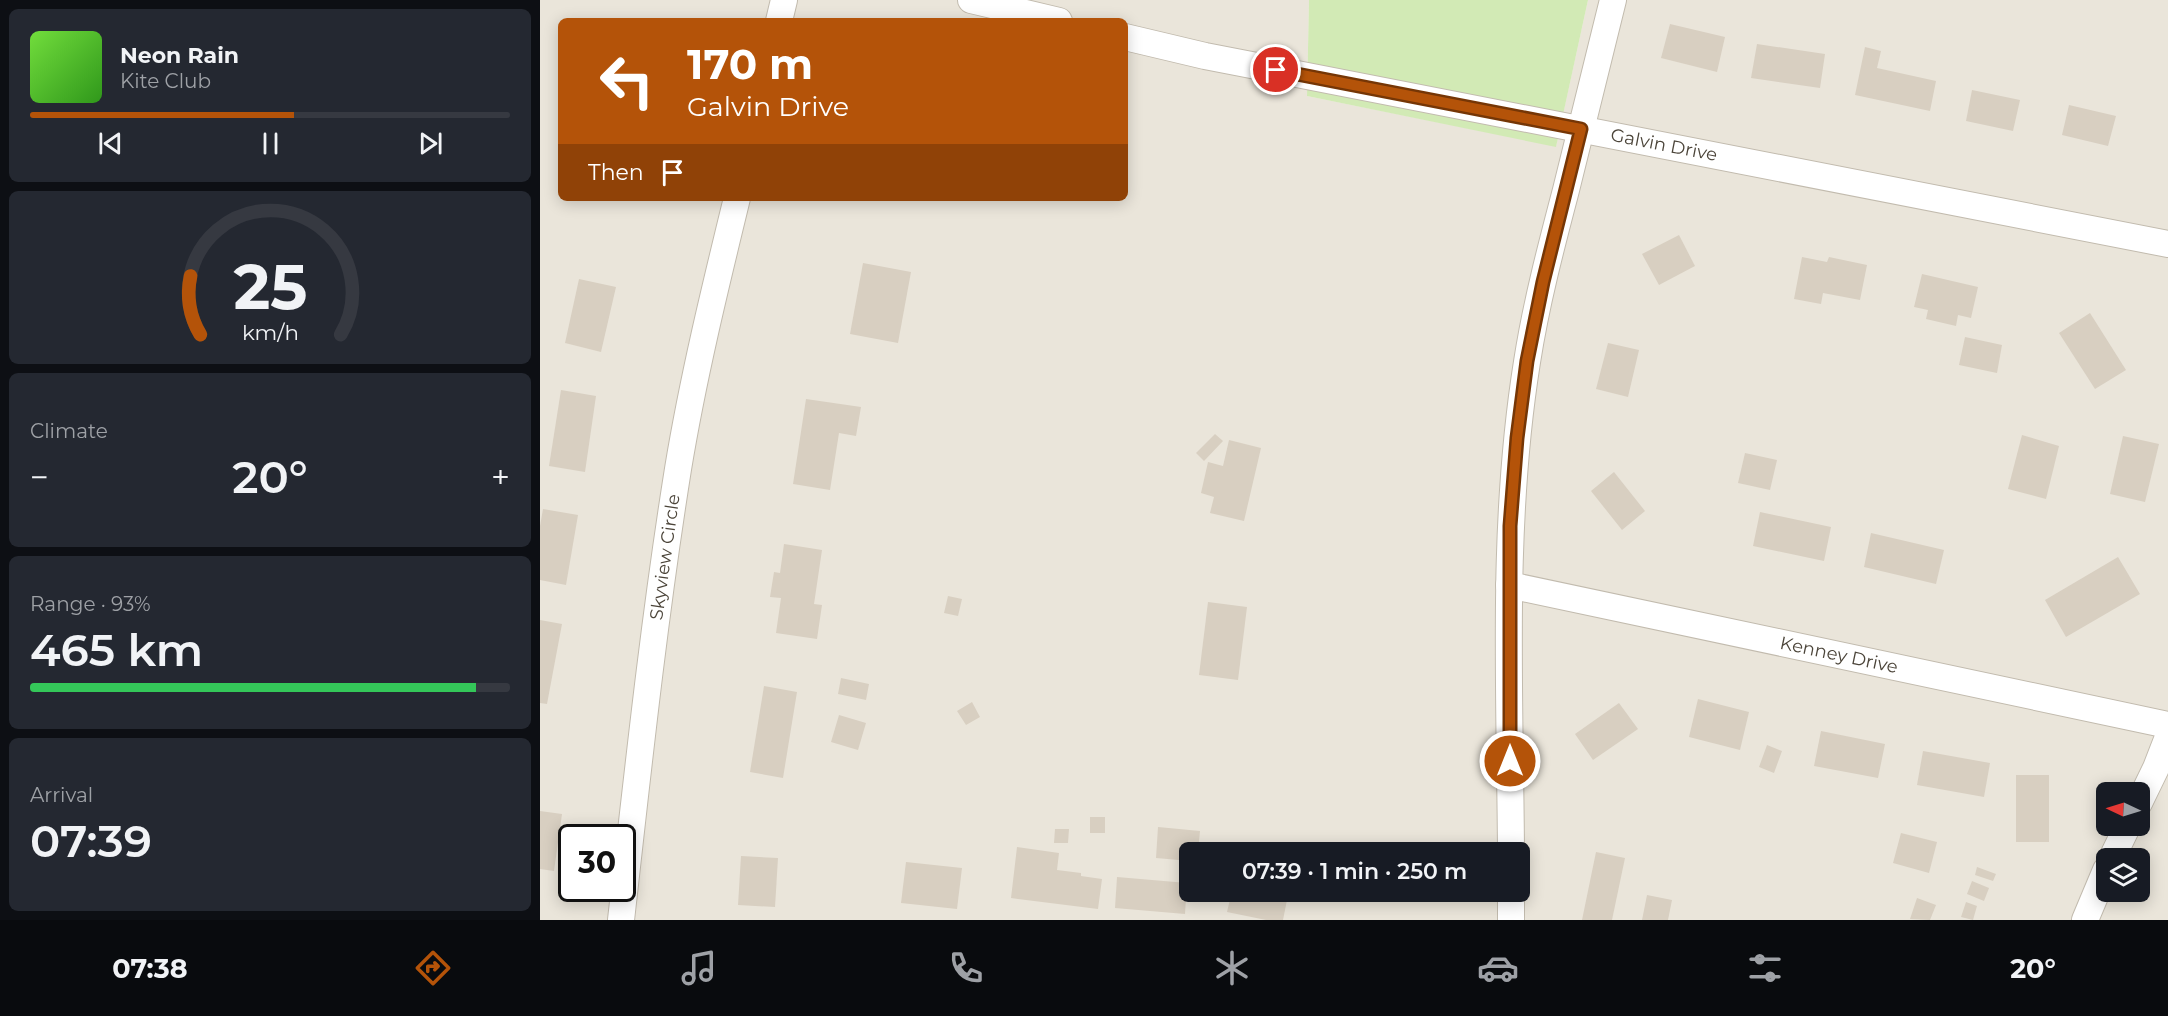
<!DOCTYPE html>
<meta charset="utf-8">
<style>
:root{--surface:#171b24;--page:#242831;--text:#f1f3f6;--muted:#9ea1a6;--line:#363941;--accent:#b45309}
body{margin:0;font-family:Montserrat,sans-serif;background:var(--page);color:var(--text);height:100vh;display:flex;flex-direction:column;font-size:22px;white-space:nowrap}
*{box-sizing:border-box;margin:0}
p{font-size:20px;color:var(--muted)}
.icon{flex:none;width:33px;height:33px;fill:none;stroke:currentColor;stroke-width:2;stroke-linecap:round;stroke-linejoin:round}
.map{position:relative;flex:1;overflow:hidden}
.panel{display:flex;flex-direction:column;gap:9px;padding:9px;background:#0d0f14;width:540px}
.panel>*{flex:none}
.top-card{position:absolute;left:18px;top:18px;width:570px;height:183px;border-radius:9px;box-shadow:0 3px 15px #0003;background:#b45309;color:#fff;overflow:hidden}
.needle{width:39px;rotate:274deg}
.controls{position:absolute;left:1556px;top:782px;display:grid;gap:12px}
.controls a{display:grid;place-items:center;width:54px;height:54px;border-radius:9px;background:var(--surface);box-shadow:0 3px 15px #0003;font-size:30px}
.speed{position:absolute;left:18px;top:824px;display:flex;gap:12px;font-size:30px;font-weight:700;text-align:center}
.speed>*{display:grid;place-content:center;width:78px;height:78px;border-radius:50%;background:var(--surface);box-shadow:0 3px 15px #0003;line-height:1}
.speed .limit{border:3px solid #111;border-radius:9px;background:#fff;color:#111}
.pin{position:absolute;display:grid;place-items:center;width:51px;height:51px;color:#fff;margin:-26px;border:3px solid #fff;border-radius:50%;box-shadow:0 2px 6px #0007}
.me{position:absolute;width:66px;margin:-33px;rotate:0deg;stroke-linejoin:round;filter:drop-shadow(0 0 4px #0008)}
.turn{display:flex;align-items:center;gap:21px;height:126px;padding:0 30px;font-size:27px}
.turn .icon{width:78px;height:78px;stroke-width:2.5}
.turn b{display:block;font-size:42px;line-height:51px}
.then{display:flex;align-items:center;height:57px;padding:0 30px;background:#0003;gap:12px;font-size:22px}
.big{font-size:45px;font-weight:600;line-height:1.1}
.panel .card{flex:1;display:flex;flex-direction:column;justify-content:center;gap:9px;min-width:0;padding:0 21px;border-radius:9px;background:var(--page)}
.panel .dial{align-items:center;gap:0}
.dial svg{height:156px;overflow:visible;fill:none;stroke:var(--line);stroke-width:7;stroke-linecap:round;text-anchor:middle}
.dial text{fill:var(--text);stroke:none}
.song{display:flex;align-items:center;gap:18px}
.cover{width:72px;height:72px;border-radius:9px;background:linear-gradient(135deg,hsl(100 70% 55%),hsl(110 70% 35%))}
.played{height:6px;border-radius:3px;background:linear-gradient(90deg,var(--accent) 55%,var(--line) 55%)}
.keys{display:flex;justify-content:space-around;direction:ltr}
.heat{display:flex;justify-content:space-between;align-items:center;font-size:33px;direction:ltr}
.charge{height:9px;border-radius:4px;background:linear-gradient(90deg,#34c759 93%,var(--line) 0)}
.trip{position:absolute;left:639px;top:842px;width:351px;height:60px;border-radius:9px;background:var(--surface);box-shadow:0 3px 15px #0003;font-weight:600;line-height:60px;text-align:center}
.dock{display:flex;height:96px;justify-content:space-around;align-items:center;background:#090b0e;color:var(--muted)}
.dock .icon{width:42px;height:42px}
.dock .active{color:var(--accent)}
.dock b{font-size:27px;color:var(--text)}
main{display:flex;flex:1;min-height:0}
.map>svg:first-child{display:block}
</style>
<main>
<section class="panel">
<div class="card">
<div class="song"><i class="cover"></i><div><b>Neon Rain</b><p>Kite Club</p></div></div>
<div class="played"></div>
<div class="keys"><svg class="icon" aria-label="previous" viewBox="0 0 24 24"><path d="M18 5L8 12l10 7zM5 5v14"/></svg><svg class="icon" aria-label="pause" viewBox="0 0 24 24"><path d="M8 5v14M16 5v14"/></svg><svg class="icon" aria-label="next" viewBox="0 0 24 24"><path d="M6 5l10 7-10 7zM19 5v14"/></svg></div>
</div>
<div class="card dial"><svg viewBox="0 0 100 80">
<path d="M14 69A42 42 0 1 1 86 69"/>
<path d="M14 69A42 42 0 0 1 9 39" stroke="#b45309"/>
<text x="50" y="56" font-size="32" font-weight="700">25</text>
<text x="50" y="72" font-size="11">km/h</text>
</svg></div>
<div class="card"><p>Climate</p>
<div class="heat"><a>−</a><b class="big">20°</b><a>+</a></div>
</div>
<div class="card"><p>Range · 93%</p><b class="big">465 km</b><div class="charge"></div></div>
<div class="card"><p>Arrival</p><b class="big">07:39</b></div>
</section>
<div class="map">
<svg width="1628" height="920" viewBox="0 0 1628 920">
<rect width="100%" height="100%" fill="#f6f3ec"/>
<!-- residential -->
<path fill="#eae5da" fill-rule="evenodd" d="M0 0H769L767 96 1016 146 1048 0H1628V920H0ZM21 21H585V198H21ZM1566 792H1599V825H1566ZM32 837H82V888H32ZM650 852H980V891H650ZM1566 858H1599V891H1566Z"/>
<!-- green -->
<path fill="#d2eab5" d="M769 0H1048L1016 147 767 96Z"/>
<!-- building -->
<g fill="#d8cfc1">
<path d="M1130 24 1185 37 1177 72 1121 58Z"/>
<path d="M1217 44 1285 54 1280 88 1211 78Z"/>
<path d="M1325 47 1341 51 1337 68 1396 81 1390 111 1315 95Z"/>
<path d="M1432 90 1480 100 1473 131 1426 121Z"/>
<path d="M1529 105 1576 116 1568 146 1522 135Z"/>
<path d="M1139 235 1155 266 1119 285 1102 254Z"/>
<path d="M1262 257 1287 262 1289 257 1327 265 1320 300 1283 293 1281 304 1254 299Z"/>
<path d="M323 263 371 272 358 343 310 334Z"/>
<path d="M1382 274 1438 287 1431 318 1418 315 1416 326 1386 319 1388 310 1374 307Z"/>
<path d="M39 279 76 287 61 352 25 343Z"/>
<path d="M1550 313 1586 370 1555 389 1519 333Z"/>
<path d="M1425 337 1462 345 1457 373 1419 365Z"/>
<path d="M1068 343 1099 350 1088 397 1056 389Z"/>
<path d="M21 390 56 396 45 472 9 466Z"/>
<path d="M266 399 321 407 316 436 299 433 290 490 253 484Z"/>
<path d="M675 434 683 441 664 461 656 453Z"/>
<path d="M1482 435 1519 446 1506 499 1468 489Z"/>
<path d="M1583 436 1619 444 1605 502 1570 494Z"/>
<path d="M689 440 721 448 704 521 670 513 674 497 661 493 668 462 683 466Z"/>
<path d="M1205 453 1237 460 1230 490 1198 483Z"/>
<path d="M1074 472 1105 511 1082 530 1051 491Z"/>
<path d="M3 509 38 515 26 585 0 580V526Z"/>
<path d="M1220 512 1291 527 1284 561 1213 546Z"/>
<path d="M1331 533 1404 550 1396 584 1324 567Z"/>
<path d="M244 544 282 550 274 604 282 605 277 639 236 633 241 598 230 597 234 572 240 573Z"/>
<path d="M1578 557 1600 594 1526 637 1505 600Z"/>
<path d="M408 596 422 599 418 616 404 613Z"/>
<path d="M668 602 707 607 698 680 659 675Z"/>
<path d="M0 620 22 624 7 704 0 703Z"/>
<path d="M301 678 329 684 326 700 298 694Z"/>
<path d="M224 686 257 692 243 778 210 772Z"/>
<path d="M1158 699 1209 712 1200 750 1149 737Z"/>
<path d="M432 702 440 717 426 725 417 711Z"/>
<path d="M1079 703 1098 729 1053 760 1035 734Z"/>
<path d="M299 715 326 723 318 750 291 742Z"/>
<path d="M1281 731 1345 744 1338 778 1274 766Z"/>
<path d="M1227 745 1242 751 1234 773 1219 767Z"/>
<path d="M1383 751 1450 763 1444 797 1377 785Z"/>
<rect x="1476" y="775" width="33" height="67"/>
<path d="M0 811 22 814 14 871 0 869Z"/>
<rect x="550" y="817" width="15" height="16"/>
<path d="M618 827 660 831 658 852H650V861L616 858Z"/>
<path d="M515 829H529L528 843H514Z"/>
<path d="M1361 833 1397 842 1389 873 1353 863Z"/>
<path d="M477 847 519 853 517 870 541 873V876L562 879 558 909 471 898Z"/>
<path d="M1056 852 1085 858 1072 920H1042Z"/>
<path d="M201 856 238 858 235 907 198 905Z"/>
<path d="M366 862 422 868 417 909 361 903Z"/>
<path d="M1437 867 1456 874 1453 881 1435 875Z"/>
<path d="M577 877 647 883 645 914 575 908Z"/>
<path d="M1432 881 1449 888 1444 901 1427 894Z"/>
<path d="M692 891H727L748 895 743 920H726L687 912Z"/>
<path d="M1107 895 1132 900 1128 920H1102Z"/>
<path d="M1377 898 1396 905 1390 920 1370 919Z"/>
<path d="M1426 902 1437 906 1433 920 1421 917Z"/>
</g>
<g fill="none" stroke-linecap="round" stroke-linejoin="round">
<defs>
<g id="minor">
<path d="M431 0 519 21"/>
<path d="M239 21 244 0"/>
<path d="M585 37 665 56 1628 244"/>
<path d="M969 585 1628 725"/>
<path d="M1599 803 1616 768 1628 737"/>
<path d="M971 852C970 689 961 524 987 362 996 304 1011 247 1026 190 1042 126 1058 63 1073 0"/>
<path d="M1572 858 1588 825"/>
<path d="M971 891V920"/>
<path d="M81 920C98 769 114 619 138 469 153 378 175 288 197 198"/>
<path d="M1545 920 1566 870"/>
</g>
</defs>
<!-- minor casing -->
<use href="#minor" stroke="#c2bbae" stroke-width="28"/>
<!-- minor -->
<use href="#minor" stroke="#fff" stroke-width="26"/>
</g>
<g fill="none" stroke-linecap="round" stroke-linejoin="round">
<defs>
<path id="route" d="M736 70 1041 129 1003 282 987 361 977 438 970 526V761"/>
</defs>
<!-- route casing -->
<use href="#route" stroke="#753606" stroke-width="15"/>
<!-- route -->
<use href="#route" stroke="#b45309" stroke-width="10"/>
</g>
<g text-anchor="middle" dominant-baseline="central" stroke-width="6" stroke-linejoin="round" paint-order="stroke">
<!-- street labels -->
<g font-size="18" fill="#4b4439" stroke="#fff">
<text transform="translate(1124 145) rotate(11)">Galvin Drive</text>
<text transform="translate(125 557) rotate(-82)">Skyview Circle</text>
<text transform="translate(1299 655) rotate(12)">Kenney Drive</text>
</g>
</g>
</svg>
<div class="controls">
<a><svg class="needle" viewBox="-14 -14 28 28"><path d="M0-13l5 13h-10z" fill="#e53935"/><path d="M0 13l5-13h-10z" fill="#9ea1a6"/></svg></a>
<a><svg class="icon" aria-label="layers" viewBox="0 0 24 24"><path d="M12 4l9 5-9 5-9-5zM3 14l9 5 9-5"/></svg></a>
</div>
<div class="speed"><div class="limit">30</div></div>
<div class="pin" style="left:736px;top:70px;background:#d93025"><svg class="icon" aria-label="arrive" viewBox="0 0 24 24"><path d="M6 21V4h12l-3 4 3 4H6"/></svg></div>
<svg class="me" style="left:970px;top:761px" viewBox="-20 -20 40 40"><circle r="17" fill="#b45309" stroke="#fff" stroke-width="3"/><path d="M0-11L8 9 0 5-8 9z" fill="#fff"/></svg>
<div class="trip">07:39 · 1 min · 250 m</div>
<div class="top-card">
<div class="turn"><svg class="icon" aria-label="left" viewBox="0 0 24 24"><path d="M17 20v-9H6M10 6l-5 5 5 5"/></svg><div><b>170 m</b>Galvin Drive</div></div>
<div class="then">Then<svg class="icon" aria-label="arrive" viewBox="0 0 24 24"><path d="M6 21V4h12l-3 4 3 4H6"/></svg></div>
</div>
</div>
</main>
<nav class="dock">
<b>07:38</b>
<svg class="icon active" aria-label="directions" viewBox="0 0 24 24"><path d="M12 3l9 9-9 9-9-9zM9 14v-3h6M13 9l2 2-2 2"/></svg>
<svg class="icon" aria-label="music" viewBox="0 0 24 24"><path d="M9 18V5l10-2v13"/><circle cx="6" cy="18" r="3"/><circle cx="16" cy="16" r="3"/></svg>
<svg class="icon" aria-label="phone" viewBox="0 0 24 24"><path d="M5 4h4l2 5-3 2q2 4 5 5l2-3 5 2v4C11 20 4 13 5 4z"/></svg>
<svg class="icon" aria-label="climate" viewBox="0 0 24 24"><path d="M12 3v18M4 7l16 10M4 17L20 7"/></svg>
<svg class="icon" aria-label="car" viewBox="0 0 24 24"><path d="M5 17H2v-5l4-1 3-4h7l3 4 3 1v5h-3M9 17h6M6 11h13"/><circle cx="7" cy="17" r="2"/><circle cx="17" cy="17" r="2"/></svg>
<svg class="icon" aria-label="filters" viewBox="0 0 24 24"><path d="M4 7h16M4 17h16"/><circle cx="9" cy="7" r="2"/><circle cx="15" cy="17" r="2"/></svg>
<b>20°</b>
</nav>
